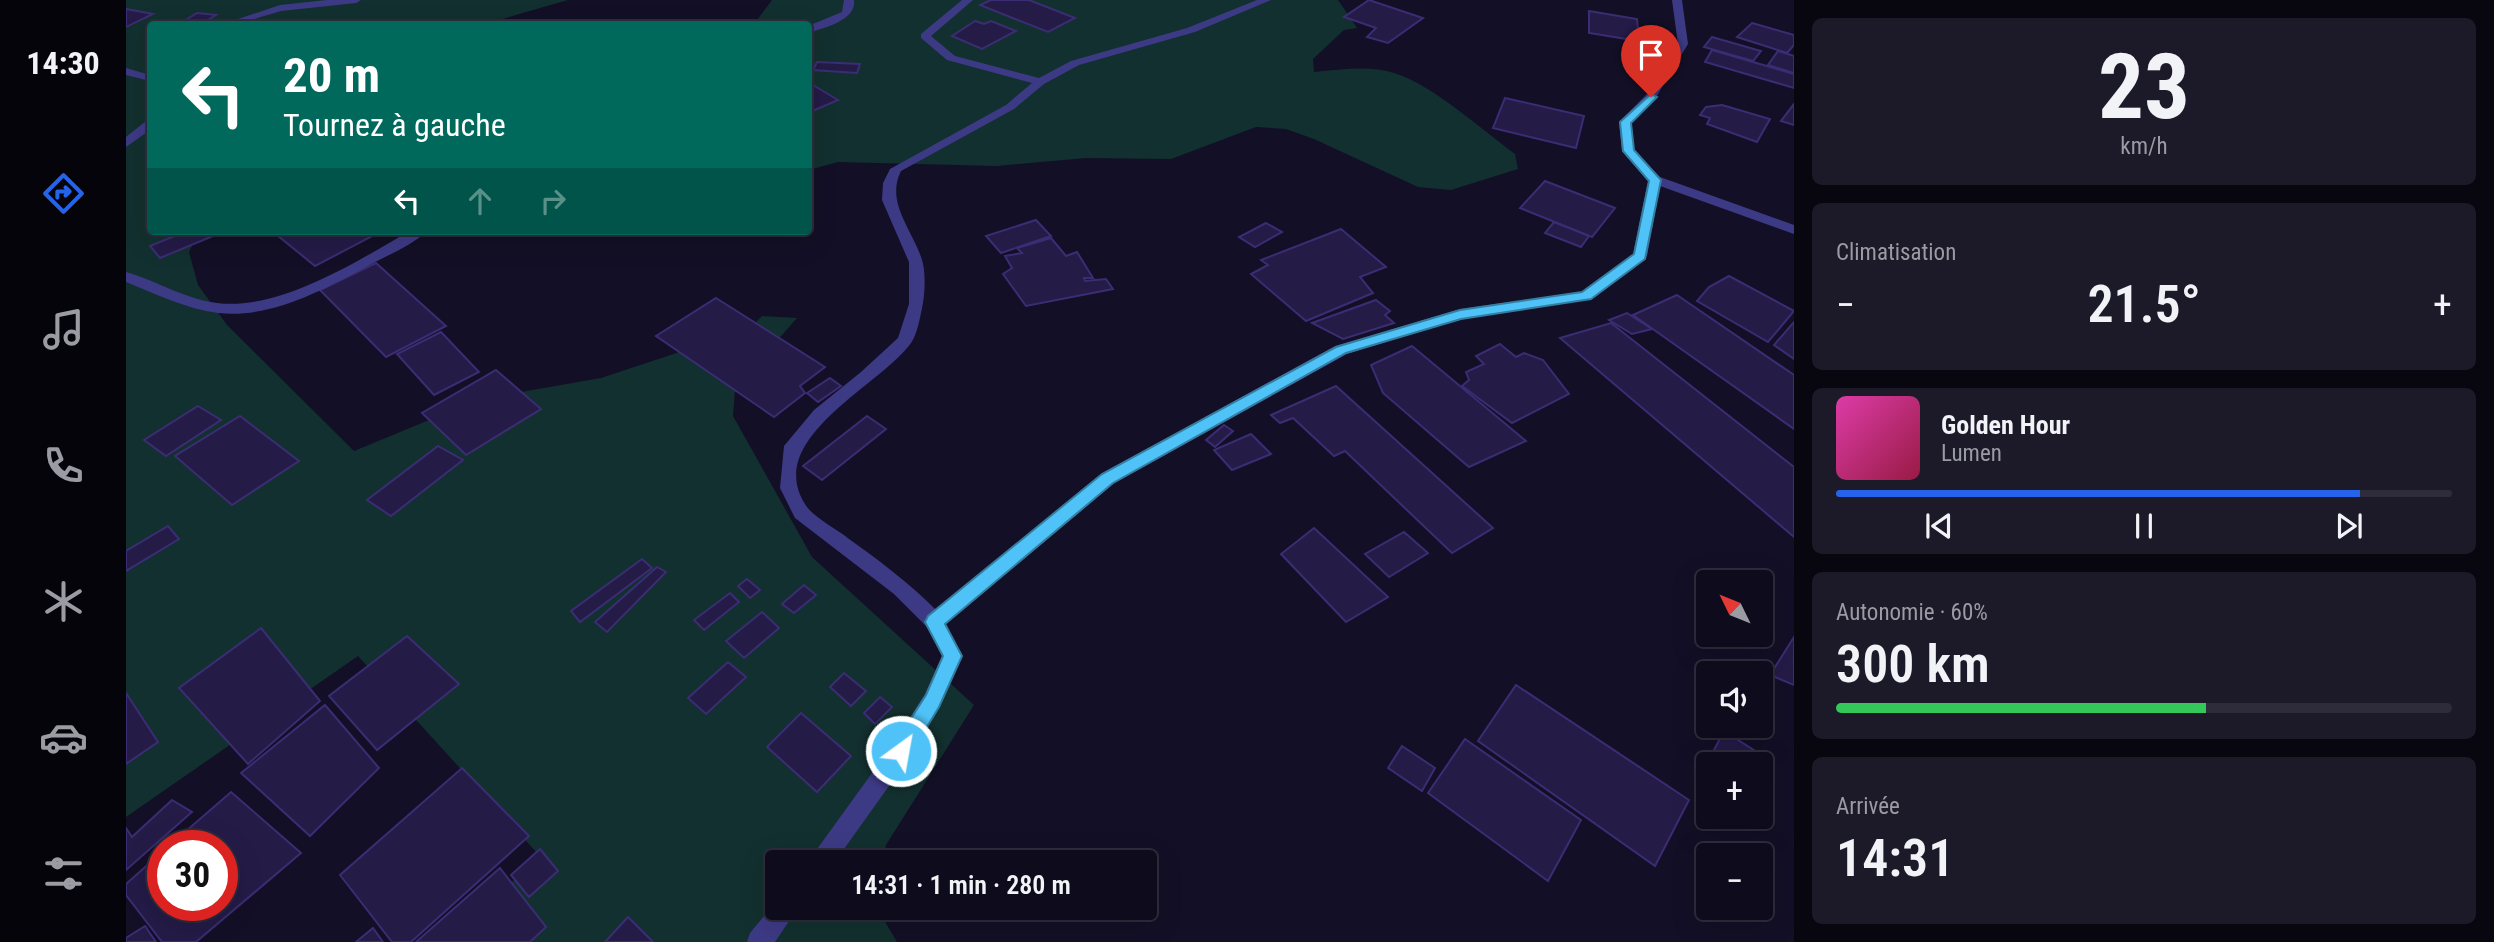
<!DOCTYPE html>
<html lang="fr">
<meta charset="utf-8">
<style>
:root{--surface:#0e0b1c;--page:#1c1929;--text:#f1f3f6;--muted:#9b9ba3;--line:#2e2b3b;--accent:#2563eb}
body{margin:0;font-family:"Roboto Condensed",sans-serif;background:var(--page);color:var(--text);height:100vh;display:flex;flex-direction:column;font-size:26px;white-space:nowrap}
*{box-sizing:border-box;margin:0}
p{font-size:23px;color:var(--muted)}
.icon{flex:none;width:38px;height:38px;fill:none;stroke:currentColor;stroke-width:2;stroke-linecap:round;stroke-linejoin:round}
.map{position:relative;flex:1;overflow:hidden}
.sheet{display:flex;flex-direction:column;gap:18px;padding:18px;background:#08060f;width:700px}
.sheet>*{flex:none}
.guide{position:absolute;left:21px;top:21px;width:665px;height:214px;border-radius:7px;box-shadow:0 7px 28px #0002,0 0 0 2px var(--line);background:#00695c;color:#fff;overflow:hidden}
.needle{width:46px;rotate:313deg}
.fabs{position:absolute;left:1570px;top:570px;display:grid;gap:14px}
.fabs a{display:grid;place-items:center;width:77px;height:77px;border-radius:7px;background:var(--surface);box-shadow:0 7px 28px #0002,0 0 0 2px var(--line);font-size:35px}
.speed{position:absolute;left:21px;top:830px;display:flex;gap:14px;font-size:35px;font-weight:700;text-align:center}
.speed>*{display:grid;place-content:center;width:91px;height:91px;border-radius:50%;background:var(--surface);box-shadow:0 7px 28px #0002,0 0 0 2px var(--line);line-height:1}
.speed .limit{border:10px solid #d22;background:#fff;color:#111}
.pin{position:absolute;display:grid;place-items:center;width:60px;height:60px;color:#fff;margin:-72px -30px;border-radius:50% 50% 50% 0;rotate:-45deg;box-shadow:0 0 7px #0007}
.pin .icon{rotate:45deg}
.me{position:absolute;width:77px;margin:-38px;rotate:32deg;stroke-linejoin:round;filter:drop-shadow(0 0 5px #0008)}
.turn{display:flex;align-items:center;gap:24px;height:147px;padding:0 21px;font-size:32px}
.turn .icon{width:91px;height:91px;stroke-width:2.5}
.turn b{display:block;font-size:49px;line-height:60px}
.lanes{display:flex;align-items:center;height:66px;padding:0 21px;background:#0003;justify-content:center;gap:35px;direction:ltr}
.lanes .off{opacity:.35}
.big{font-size:52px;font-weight:600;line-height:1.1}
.sheet .tile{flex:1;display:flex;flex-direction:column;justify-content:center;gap:10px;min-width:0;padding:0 24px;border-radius:10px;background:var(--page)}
.sheet .dial{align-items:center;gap:0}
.dial b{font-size:91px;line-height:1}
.song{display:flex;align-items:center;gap:21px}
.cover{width:84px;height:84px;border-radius:10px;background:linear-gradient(135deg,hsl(320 70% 55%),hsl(340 70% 35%))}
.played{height:7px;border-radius:4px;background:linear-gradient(90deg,var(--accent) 85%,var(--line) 85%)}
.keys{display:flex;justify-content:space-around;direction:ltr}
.heat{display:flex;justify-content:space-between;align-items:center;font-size:38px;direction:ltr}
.charge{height:10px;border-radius:5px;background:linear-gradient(90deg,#34c759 60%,var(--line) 0)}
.trip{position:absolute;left:639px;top:850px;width:392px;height:70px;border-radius:7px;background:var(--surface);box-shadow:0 7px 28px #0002,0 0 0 2px var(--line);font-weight:600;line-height:70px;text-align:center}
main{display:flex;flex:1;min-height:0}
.menu{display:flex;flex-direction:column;width:126px;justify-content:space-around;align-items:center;background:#06040b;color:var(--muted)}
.menu .icon{width:49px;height:49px}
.menu .selected{color:var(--accent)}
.menu b{font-size:32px;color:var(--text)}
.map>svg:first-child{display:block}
</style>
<main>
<nav class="menu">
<b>14:30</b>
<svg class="icon selected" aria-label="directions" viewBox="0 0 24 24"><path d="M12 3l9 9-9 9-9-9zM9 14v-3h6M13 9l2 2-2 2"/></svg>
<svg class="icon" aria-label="music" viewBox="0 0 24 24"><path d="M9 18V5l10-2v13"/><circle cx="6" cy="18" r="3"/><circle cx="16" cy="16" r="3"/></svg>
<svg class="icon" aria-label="phone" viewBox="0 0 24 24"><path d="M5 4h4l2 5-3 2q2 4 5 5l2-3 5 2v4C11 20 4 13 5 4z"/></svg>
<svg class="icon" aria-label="climate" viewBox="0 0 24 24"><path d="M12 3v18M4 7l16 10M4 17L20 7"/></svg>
<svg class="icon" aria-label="car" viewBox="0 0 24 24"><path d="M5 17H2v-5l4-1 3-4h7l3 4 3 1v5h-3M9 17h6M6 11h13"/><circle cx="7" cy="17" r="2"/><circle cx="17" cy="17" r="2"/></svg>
<svg class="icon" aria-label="filters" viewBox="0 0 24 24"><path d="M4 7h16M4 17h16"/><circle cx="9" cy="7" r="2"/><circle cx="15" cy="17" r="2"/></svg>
</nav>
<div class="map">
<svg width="1668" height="942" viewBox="0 0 1668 942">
<rect width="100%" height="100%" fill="#130f26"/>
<!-- green -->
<g fill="#12302f">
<path d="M0 0H442L359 24H24V231H73L63 252 72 285 101 325 228 451 354 399 475 378 623 329 636 316 671 318 609 389 607 416 686 557 848 705 760 845 757 863H651V908H751L771 942H330L412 854 232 656 0 817Z"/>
<path d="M646 0H1212L1231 28 1218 30 1187 59 1188 72C1215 70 1242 65 1268 73 1306 84 1356 130 1389 154L1392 169 1325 190 1292 187 1188 139 1160 129 1130 127 1045 159 960 158 871 166 712 162 683 170 682 24H628Z"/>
</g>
<!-- building -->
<g fill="#241b47" stroke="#3b2d73" stroke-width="2">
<path d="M865 0H903L949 18 922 32 854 5Z"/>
<path d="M1243 0 1297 18 1262 43 1241 37 1250 28 1218 17Z"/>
<path d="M0 9 27 14 0 27Z"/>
<path d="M1463 11 1511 19 1513 41 1463 33Z"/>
<path d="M71 13 90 15 75 24H53Z"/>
<path d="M849 21 858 24 865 21 890 31 856 49 826 36Z"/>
<path d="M1626 23 1668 35V45L1661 53 1611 37Z"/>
<path d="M1586 37 1635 51 1627 61 1578 47Z"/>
<path d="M1586 50 1668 74V88L1579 62Z"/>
<path d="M1652 51 1668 56V73L1642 65Z"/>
<path d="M691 62 734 64 731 73 687 70Z"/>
<path d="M682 82 712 100 682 113Z"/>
<path d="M1379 98 1458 116 1450 148 1367 128Z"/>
<path d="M1668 104V125L1655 121Z"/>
<path d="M1596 105 1644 119 1631 142 1581 124 1584 118 1574 115 1580 107Z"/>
<path d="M1419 181 1489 208 1466 237 1394 208Z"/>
<path d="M910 220 925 236 875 253 860 236Z"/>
<path d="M1428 222 1463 236 1455 247 1419 233Z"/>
<path d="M1140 223 1156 232 1129 247 1113 237Z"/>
<path d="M1215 229 1260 267 1234 277 1247 293 1180 321 1125 274 1142 265 1135 260Z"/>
<path d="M61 231H99L34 258 24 246Z"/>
<path d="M146 231H250L252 233 189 266Z"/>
<path d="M925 238 940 256 951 252 967 278H958L959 281 980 279 987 289 900 306 877 274 886 268 879 256 896 253 891 248Z"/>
<path d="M250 263 320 326 260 357 194 290Z"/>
<path d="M1603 276 1668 311 1642 342 1571 301 1583 287Z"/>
<path d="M1551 295 1668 375V429L1507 315Z"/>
<path d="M590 298 699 367 674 386 679 393 648 417 530 336Z"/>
<path d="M1250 300 1264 311 1259 315 1268 323 1217 339 1186 323Z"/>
<path d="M1501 313 1526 329 1506 334 1483 320Z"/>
<path d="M1668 322V359L1648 345Z"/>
<path d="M1485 323 1668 467V537L1434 338Z"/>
<path d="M315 332 353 372 308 395 271 354Z"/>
<path d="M1374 344 1390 357 1398 353 1417 360 1443 394 1386 423 1336 386 1343 380 1340 372 1358 364 1350 356Z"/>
<path d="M1286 346 1400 441 1343 467 1257 393 1245 365Z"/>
<path d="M370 370 415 409 340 455 296 413Z"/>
<path d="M704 378 715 386 692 402 681 393Z"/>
<path d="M1210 386 1367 528 1326 553 1219 451 1208 456 1167 418 1154 423 1145 415Z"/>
<path d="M72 406 95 420 40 456 18 440Z"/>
<path d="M114 416 173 461 106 505 49 456Z"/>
<path d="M741 416 760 429 696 480 677 466Z"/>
<path d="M1098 425 1107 431 1089 447 1080 440Z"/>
<path d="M1125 434 1145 454 1106 470 1088 450Z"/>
<path d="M312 446 337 460 265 516 241 500Z"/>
<path d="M42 526 53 539 0 571V551Z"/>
<path d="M1188 528 1262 597 1220 622 1155 554Z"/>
<path d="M1278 532 1302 553 1263 577 1239 554Z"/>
<path d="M516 559 526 568 454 622 445 611Z"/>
<path d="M531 567 540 572 481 632 469 622Z"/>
<path d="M621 579 634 590 624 598 612 586Z"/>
<path d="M678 585 690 595 668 613 656 604Z"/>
<path d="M604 593 613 602 578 630 568 620Z"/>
<path d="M636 612 653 628 618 658 600 641Z"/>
<path d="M135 628 194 701 122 764 53 688Z"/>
<path d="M281 636 333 684 251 750 203 696Z"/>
<path d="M1668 637V685L1644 675Z"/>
<path d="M602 662 620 677 580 714 562 698Z"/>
<path d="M718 673 740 691 725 706 704 687Z"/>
<path d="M1390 685 1563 800 1529 866 1352 741Z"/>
<path d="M0 693 32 742 0 764Z"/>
<path d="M754 697 766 707 749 724 738 713Z"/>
<path d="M199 705 253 768 184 836 115 773Z"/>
<path d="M675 713 725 756 691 792 641 747Z"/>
<path d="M1598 731 1637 756 1633 765H1582V775L1577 771Z"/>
<path d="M1339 739 1455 820 1422 881 1302 793Z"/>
<path d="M1276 746 1309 768 1296 791 1262 768Z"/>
<path d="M336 768 403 836 285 942H266L214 875Z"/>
<path d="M105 792 175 853 70 942H36L0 895V884L37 851V905H96V845H44Z"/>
<path d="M46 800 66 812 0 870V828L6 837Z"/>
<path d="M414 849 432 871 403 897 385 875Z"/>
<path d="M374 868 420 927 404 942H290Z"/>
<path d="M502 917 527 942H479Z"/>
<path d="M19 926 30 942H0V938Z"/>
<path d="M247 928 257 942H230Z"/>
</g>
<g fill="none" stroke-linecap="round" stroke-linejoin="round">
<!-- minor -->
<g fill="#3d3a85" fill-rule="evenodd">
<path d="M201 0H235L230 3 155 11 111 24H97L154 5Z"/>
<path d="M718 0H728C731 20 698 28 682 33V26L716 12Z"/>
<path d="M836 0H847L805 36 829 56 913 78 945 61 1061 28 1131 0H1145L1069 32 953 65 918 84 888 109 775 171C759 203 787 230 796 260 800 272 799 296 796 308 794 318 791 335 785 343 753 387 634 440 681 507 690 519 711 529 723 539 754 561 783 583 810 610L975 474 1209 346 1334 309 1456 292 1507 254 1522 181 1496 151 1493 122 1520 95 1552 44 1546 0H1556L1562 44 1529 99 1505 123 1508 150 1534 177 1668 225V234L1534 186 1521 256 1465 299 1335 319 1221 354 987 484 820 624 836 656 813 708 783 758 708 863H681L767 744 799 694 816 656 802 628 768 594 669 518 654 488 658 446 688 410 735 372 772 338 783 304V262L756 200 757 183 764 169 880 105 906 83 821 60 795 38V34Z"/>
<path d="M0 68 24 75V81L0 75Z"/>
<path d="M20 121H24V130L0 147V137Z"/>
<path d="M284 231H301C286 246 259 256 240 267 197 290 144 319 92 313 61 309 29 294 0 282V272C31 281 59 299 91 303 154 311 231 261 284 231Z"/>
<path d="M651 900V908H672L649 942H621L624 933Z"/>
</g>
</g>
<!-- route -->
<path fill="#4fc3f7" stroke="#337fa1" stroke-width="2" d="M1525 94 1531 97 1505 123 1508 150 1535 180 1519 259 1465 299 1335 319 1220 353 987 483 819 624 836 656 813 707 782 758 775 761 768 758 765 751 768 745 800 695 817 656 799 622 802 616 976 474 1210 347 1334 310 1456 292 1508 254 1523 181 1497 151 1494 122Z"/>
</svg>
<div class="fabs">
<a><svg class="needle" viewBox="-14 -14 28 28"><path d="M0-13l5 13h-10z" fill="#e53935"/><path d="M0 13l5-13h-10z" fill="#9b9ba3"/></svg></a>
<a><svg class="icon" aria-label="sound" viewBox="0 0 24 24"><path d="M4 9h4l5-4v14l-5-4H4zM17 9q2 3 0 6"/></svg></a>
<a>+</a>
<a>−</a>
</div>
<div class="speed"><div class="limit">30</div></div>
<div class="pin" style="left:1525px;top:97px;background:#d93025"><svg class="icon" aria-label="arrive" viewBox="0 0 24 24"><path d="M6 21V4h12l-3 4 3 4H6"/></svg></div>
<svg class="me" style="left:775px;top:751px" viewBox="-20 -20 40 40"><circle r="17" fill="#4fc3f7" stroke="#fff" stroke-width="3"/><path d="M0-11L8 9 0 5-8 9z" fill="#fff"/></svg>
<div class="trip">14:31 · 1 min · 280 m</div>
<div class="guide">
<div class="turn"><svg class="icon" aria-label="left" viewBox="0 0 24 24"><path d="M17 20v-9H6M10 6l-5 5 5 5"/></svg><div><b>20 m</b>Tournez à gauche</div></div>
<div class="lanes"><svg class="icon" aria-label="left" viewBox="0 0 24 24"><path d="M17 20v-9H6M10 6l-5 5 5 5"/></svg><svg class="icon off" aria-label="ahead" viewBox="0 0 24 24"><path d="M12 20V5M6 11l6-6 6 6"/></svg><svg class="icon off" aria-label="right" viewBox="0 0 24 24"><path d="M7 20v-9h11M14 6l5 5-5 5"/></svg></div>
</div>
</div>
<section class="sheet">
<div class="tile dial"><b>23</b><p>km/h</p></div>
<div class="tile"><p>Climatisation</p>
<div class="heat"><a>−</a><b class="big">21.5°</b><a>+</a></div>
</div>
<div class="tile">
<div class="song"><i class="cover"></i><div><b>Golden Hour</b><p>Lumen</p></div></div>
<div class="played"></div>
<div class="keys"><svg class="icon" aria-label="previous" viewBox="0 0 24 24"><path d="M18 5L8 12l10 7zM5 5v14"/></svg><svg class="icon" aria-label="pause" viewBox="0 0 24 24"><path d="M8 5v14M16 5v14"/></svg><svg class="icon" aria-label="next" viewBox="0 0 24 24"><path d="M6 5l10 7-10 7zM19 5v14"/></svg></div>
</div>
<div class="tile"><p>Autonomie · 60%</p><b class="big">300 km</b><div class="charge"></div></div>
<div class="tile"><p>Arrivée</p><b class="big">14:31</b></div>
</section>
</main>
